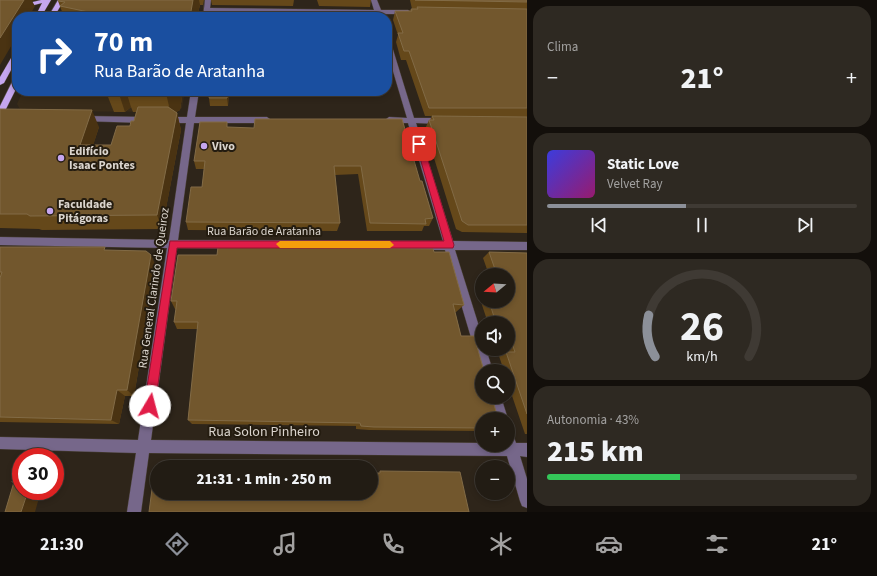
<!DOCTYPE html>
<html lang="pt">
<meta charset="utf-8">
<style>
:root{--surface:#221c14;--page:#2e2922;--text:#f1f3f6;--muted:#a2a1a0;--line:#3f3a34;--accent:#8c9099}
body{margin:0;font-family:"Source Sans 3",sans-serif;background:var(--page);color:var(--text);height:100vh;display:flex;flex-direction:column;font-size:15px;white-space:nowrap}
*{box-sizing:border-box;margin:0}
p{font-size:13px;color:var(--muted)}
.icon{flex:none;width:22px;height:22px;fill:none;stroke:currentColor;stroke-width:2;stroke-linecap:round;stroke-linejoin:round}
.map{position:relative;flex:1;overflow:hidden}
.details{display:flex;flex-direction:column;gap:6px;padding:6px;background:#130f0b;width:350px}
.details>*{flex:none}
.top-card{position:absolute;left:12px;top:12px;width:380px;height:84px;border-radius:16px;box-shadow:0 2px 6px #0003,0 0 0 1px var(--line);background:#1a4fa0;color:#fff;overflow:hidden}
.needle{width:26px;rotate:252deg}
.controls{position:absolute;left:475px;top:268px;display:grid;gap:8px}
.controls a{display:grid;place-items:center;width:40px;height:40px;border-radius:50%;background:var(--surface);box-shadow:0 2px 6px #0003,0 0 0 1px var(--line);font-size:20px}
.speed{position:absolute;left:12px;top:448px;display:flex;gap:8px;font-size:20px;font-weight:700;text-align:center}
.speed>*{display:grid;place-content:center;width:52px;height:52px;border-radius:50%;background:var(--surface);box-shadow:0 2px 6px #0003,0 0 0 1px var(--line);line-height:1}
.speed .limit{border:6px solid #d22;background:#fff;color:#111}
.pin{position:absolute;display:grid;place-items:center;width:34px;height:34px;color:#fff;margin:-17px;border-radius:8px;box-shadow:0 2px 6px #0006}
.me{position:absolute;width:44px;margin:-22px;rotate:8deg;stroke-linejoin:round;filter:drop-shadow(0 0 3px #0008)}
.turn{display:flex;align-items:center;gap:14px;height:84px;padding:0 16px;font-size:18px}
.turn .icon{width:52px;height:52px;stroke-width:2.5}
.turn b{display:block;font-size:28px;line-height:34px}
.big{font-size:30px;font-weight:800;line-height:1.1}
.details .widget{flex:1;display:flex;flex-direction:column;justify-content:center;gap:6px;min-width:0;padding:0 14px;border-radius:16px;background:var(--page)}
.details .dial{align-items:center;gap:0}
.dial svg{height:104px;overflow:visible;fill:none;stroke:var(--line);stroke-width:7;stroke-linecap:round;text-anchor:middle}
.dial text{fill:var(--text);stroke:none}
.song{display:flex;align-items:center;gap:12px}
.cover{width:48px;height:48px;border-radius:6px;background:linear-gradient(135deg,hsl(240 70% 55%),hsl(320 70% 35%))}
.played{height:4px;border-radius:2px;background:linear-gradient(90deg,var(--accent) 45%,var(--line) 45%)}
.keys{display:flex;justify-content:space-around;direction:ltr}
.heat{display:flex;justify-content:space-between;align-items:center;font-size:22px;direction:ltr}
.charge{height:6px;border-radius:3px;background:linear-gradient(90deg,#34c759 43%,var(--line) 0)}
.trip{position:absolute;left:150px;top:460px;width:228px;height:40px;border-radius:20px;background:var(--surface);box-shadow:0 2px 6px #0003,0 0 0 1px var(--line);font-weight:800;line-height:40px;text-align:center}
.tabs{display:flex;height:64px;justify-content:space-around;align-items:center;background:#0e0b08;color:var(--muted)}
.tabs .icon{width:28px;height:28px}
.tabs .on{color:var(--accent)}
.tabs b{font-size:18px;color:var(--text)}
main{display:flex;flex:1;min-height:0}
.map>svg:first-child{display:block}
</style>
<main>
<div class="map">
<svg width="527" height="512" viewBox="0 0 527 512">
<rect width="100%" height="100%" fill="#2e251a"/>
<!-- built -->
<path fill="#382b19" d="M23 91H185L182 108 176 112 21 111 17 104Z"/>
<g fill="none" stroke-linecap="round" stroke-linejoin="round">
<defs>
<g id="minor">
<path d="M205 0H211L210 8 374 10 371 0H377L381 10H408L411 12 408 14H382L383 17H377L376 14 210 12 209 17H203Z"/>
<path d="M387 38 390 40 414 118H441L445 121 441 124 416 123 453 241 527 242V250H455L482 336V349H486L493 371H482V373L481 371 445 250 177 248 151 440 482 443V445H508V434L513 435 516 443H527V457L520 456 527 479V508L522 506 520 501 507 456 149 453 141 512H127L136 453 0 449V437L138 440 167 248 0 245V237L169 240 186 123H165L161 120 165 117H187L191 91H199L195 117H267L271 120 267 123H194L178 240 443 241 408 123H389L385 120 389 117 407 118 387 51Z"/>
<path d="M83 116 147 117 151 120 147 123 80 121V117Z"/>
<path d="M489 397H501L508 419V420L496 419Z"/>
</g>
<g id="major">
<path d="M41 0H51L41 17H35L42 3 0 14V10Z"/>
<path d="M58 0H64L54 17H48Z"/>
<path d="M17 51V59L4 83 0 85V77L14 53Z"/>
<path d="M14 78H17V87L4 113 0 116V106Z"/>
</g>
</defs>
<!-- minor casing -->
<use href="#minor" stroke="#4a4137" stroke-width="1"/>
<!-- major casing -->
<use href="#major" stroke="#4a4137" stroke-width="1"/>
<!-- minor -->
<use href="#minor" fill="#76678a" fill-rule="evenodd"/>
<!-- major -->
<use href="#major" fill="#c5a6ef" fill-rule="evenodd"/>
</g>
<!-- wall -->
<g fill="#65481a">
<path d="M59 0H204L203 5H200L197 17H64L58 1Z"/>
<path d="M211 0H294L293 6 212 5Z"/>
<path d="M317 0H371L370 7 319 6Z"/>
<path d="M410 0H527V233L462 232 456 229 425 129 429 120H430L432 116H425L406 60H401L396 42 398 35 393 20 395 11H410L411 9H412Z"/>
<path d="M65 91H186L185 97H182L180 110 176 112 177 113 181 130 162 229 42 230 39 229 0 228V109L99 127 93 145H111L134 121 136 112H133L131 107 125 112H114L108 97 67 96Z"/>
<path d="M211 91H229L228 106H210L209 98Z"/>
<path d="M228 127 420 181 433 218 429 226H424L422 231H367L358 174 335 175 340 223 337 231 188 230 186 222 202 187 204 169H196L194 161Z"/>
<path d="M0 247 107 250 156 266 134 396H125L119 424 0 422Z"/>
<path d="M434 252 464 305 456 312H455L482 419V431L369 430 356 429V426L192 424 188 420 198 329H177L174 322 176 309H175L171 301 217 255Z"/>
<path d="M489 252 527 253V434H525L508 384V371H504L499 356 506 352 505 349H508V323H488L479 296 482 293V301H508V275H489L483 258Z"/>
</g>
<!-- shaded-wall -->
<g fill="#4a3312">
<path d="M0 0H35L32 1 35 6 29 17H17V36L0 65Z"/>
<path d="M193 0H199L200 5 197 17H190Z"/>
<path d="M118 91H126L131 107 125 112Z"/>
<path d="M169 91H181L182 97 180 110 171 115 166 93Z"/>
<path d="M183 91H186L185 97Z"/>
<path d="M228 91H229L228 106 227 98Z"/>
<path d="M92 110 99 127 88 161 80 145Z"/>
<path d="M177 113 181 130 162 229 157 215Z"/>
<path d="M151 255 156 266 134 396 127 390Z"/>
<path d="M117 390 125 396 119 424 111 420Z"/>
<path d="M28 491H41L35 512H21Z"/>
</g>
<!-- building -->
<g fill="#72572d" stroke="#826b46">
<path d="M0 0H24L0 38Z"/>
<path d="M59 0H193L190 17H112L60 6 65 2 58 1Z"/>
<path d="M415 0H527V2Z"/>
<path d="M417 7 527 9V108H429L409 51H404L398 33H403L395 11H412L411 9H418Z"/>
<path d="M138 91H169L166 93 138 92Z"/>
<path d="M211 91H228L227 98H209Z"/>
<path d="M138 107H168L177 113 157 215 30 216 27 214H0V109L92 110 80 145H111L117 126H130L131 121H134Z"/>
<path d="M432 116 527 117V225H468L462 221 429 120H434Z"/>
<path d="M255 119H402L420 181H422L433 218 425 219 426 224 370 223 361 166H334L340 223 186 222 191 187H202L205 161H194L200 122H227V127L254 128Z"/>
<path d="M0 247H105L104 250 146 251 151 255 127 390H117L111 420 0 417V278L2 272H0Z"/>
<path d="M218 247 433 249 434 252H449L464 305 453 304 461 336H474L484 371H482V397H492L498 419H482V428L374 427 361 426 360 423 188 420 198 322H174L177 301H171L178 255H217Z"/>
<path d="M489 252 527 253V414L506 352H515L508 332V323H496L489 301H508V275H497Z"/>
<path d="M18 464H21V491H28L21 512H5L14 482H12Z"/>
<path d="M157 470V493H371V473H380V471L460 472 469 512H149L154 474Z"/>
</g>
<!-- route -->
<path fill="#e11d48" stroke="#92132f" d="M419 142 423 144 454 245 453 248H177L155 406 154 410 150 412 146 410 144 406 170 241H444L416 144Z"/>
<!-- slow -->
<path fill="#f59e0b" d="M280 241H390L394 245 390 248H280L276 244Z"/>
<!-- markers -->
<g fill="#c6a6f0" stroke="#241c10" stroke-width="1.5">
<circle cx="204" cy="146" r="4"/>
<circle cx="61" cy="158" r="4"/>
<circle cx="50" cy="211" r="4"/>
</g>
<g text-anchor="middle" dominant-baseline="central" stroke-width="4" stroke-linejoin="round" paint-order="stroke">
<!-- poi labels -->
<g font-size="12" font-weight="bold" fill="#dbd5ce" stroke="#241c10" text-anchor="start">
<text x="212" y="146">Vivo</text>
<text x="69" y="151">Edifício<tspan x="69" dy="14">Isaac Pontes</tspan></text>
<text x="58" y="204">Faculdade<tspan x="58" dy="14">Pitágoras</tspan></text>
</g>
<!-- street labels -->
<g font-size="12" fill="#dbd5ce" stroke="#241c10">
<text x="264" y="231">Rua Barão de Aratanha</text>
<text transform="translate(154 288) rotate(-82)">Rua General Clarindo de Queiroz</text>
</g>
<!-- near-street labels -->
<g font-size="14" fill="#dbd5ce" stroke="#241c10">
<text x="264" y="432">Rua Solon Pinheiro</text>
</g>
</g>
</svg>
<div class="controls">
<a><svg class="needle" viewBox="-14 -14 28 28"><path d="M0-13l5 13h-10z" fill="#e53935"/><path d="M0 13l5-13h-10z" fill="#a2a1a0"/></svg></a>
<a><svg class="icon" aria-label="sound" viewBox="0 0 24 24"><path d="M4 9h4l5-4v14l-5-4H4zM17 9q2 3 0 6"/></svg></a>
<a><svg class="icon" aria-label="search" viewBox="0 0 24 24"><circle cx="10" cy="10" r="6"/><path d="M15 15l6 6"/></svg></a>
<a>+</a>
<a>−</a>
</div>
<div class="speed"><div class="limit">30</div></div>
<div class="pin" style="left:419px;top:144px;background:#d93025"><svg class="icon" aria-label="arrive" viewBox="0 0 24 24"><path d="M6 21V4h12l-3 4 3 4H6"/></svg></div>
<svg class="me" style="left:150px;top:406px" viewBox="-20 -20 40 40"><circle r="19" fill="#fff"/><path d="M0-13L10 11 0 6-10 11z" fill="#e11d48"/></svg>
<div class="trip">21:31 · 1 min · 250 m</div>
<div class="top-card">
<div class="turn"><svg class="icon" aria-label="right" viewBox="0 0 24 24"><path d="M7 20v-9h11M14 6l5 5-5 5"/></svg><div><b>70 m</b>Rua Barão de Aratanha</div></div>
</div>
</div>
<section class="details">
<div class="widget"><p>Clima</p>
<div class="heat"><a>−</a><b class="big">21°</b><a>+</a></div>
</div>
<div class="widget">
<div class="song"><i class="cover"></i><div><b>Static Love</b><p>Velvet Ray</p></div></div>
<div class="played"></div>
<div class="keys"><svg class="icon" aria-label="previous" viewBox="0 0 24 24"><path d="M18 5L8 12l10 7zM5 5v14"/></svg><svg class="icon" aria-label="pause" viewBox="0 0 24 24"><path d="M8 5v14M16 5v14"/></svg><svg class="icon" aria-label="next" viewBox="0 0 24 24"><path d="M6 5l10 7-10 7zM19 5v14"/></svg></div>
</div>
<div class="widget dial"><svg viewBox="0 0 100 80">
<path d="M14 69A42 42 0 1 1 86 69"/>
<path d="M14 69A42 42 0 0 1 9 37" stroke="#8c9099"/>
<text x="50" y="56" font-size="32" font-weight="700">26</text>
<text x="50" y="72" font-size="11">km/h</text>
</svg></div>
<div class="widget"><p>Autonomia · 43%</p><b class="big">215 km</b><div class="charge"></div></div>
</section>
</main>
<nav class="tabs">
<b>21:30</b>
<svg class="icon on" aria-label="directions" viewBox="0 0 24 24"><path d="M12 3l9 9-9 9-9-9zM9 14v-3h6M13 9l2 2-2 2"/></svg>
<svg class="icon" aria-label="music" viewBox="0 0 24 24"><path d="M9 18V5l10-2v13"/><circle cx="6" cy="18" r="3"/><circle cx="16" cy="16" r="3"/></svg>
<svg class="icon" aria-label="phone" viewBox="0 0 24 24"><path d="M5 4h4l2 5-3 2q2 4 5 5l2-3 5 2v4C11 20 4 13 5 4z"/></svg>
<svg class="icon" aria-label="climate" viewBox="0 0 24 24"><path d="M12 3v18M4 7l16 10M4 17L20 7"/></svg>
<svg class="icon" aria-label="car" viewBox="0 0 24 24"><path d="M5 17H2v-5l4-1 3-4h7l3 4 3 1v5h-3M9 17h6M6 11h13"/><circle cx="7" cy="17" r="2"/><circle cx="17" cy="17" r="2"/></svg>
<svg class="icon" aria-label="filters" viewBox="0 0 24 24"><path d="M4 7h16M4 17h16"/><circle cx="9" cy="7" r="2"/><circle cx="15" cy="17" r="2"/></svg>
<b>21°</b>
</nav>
